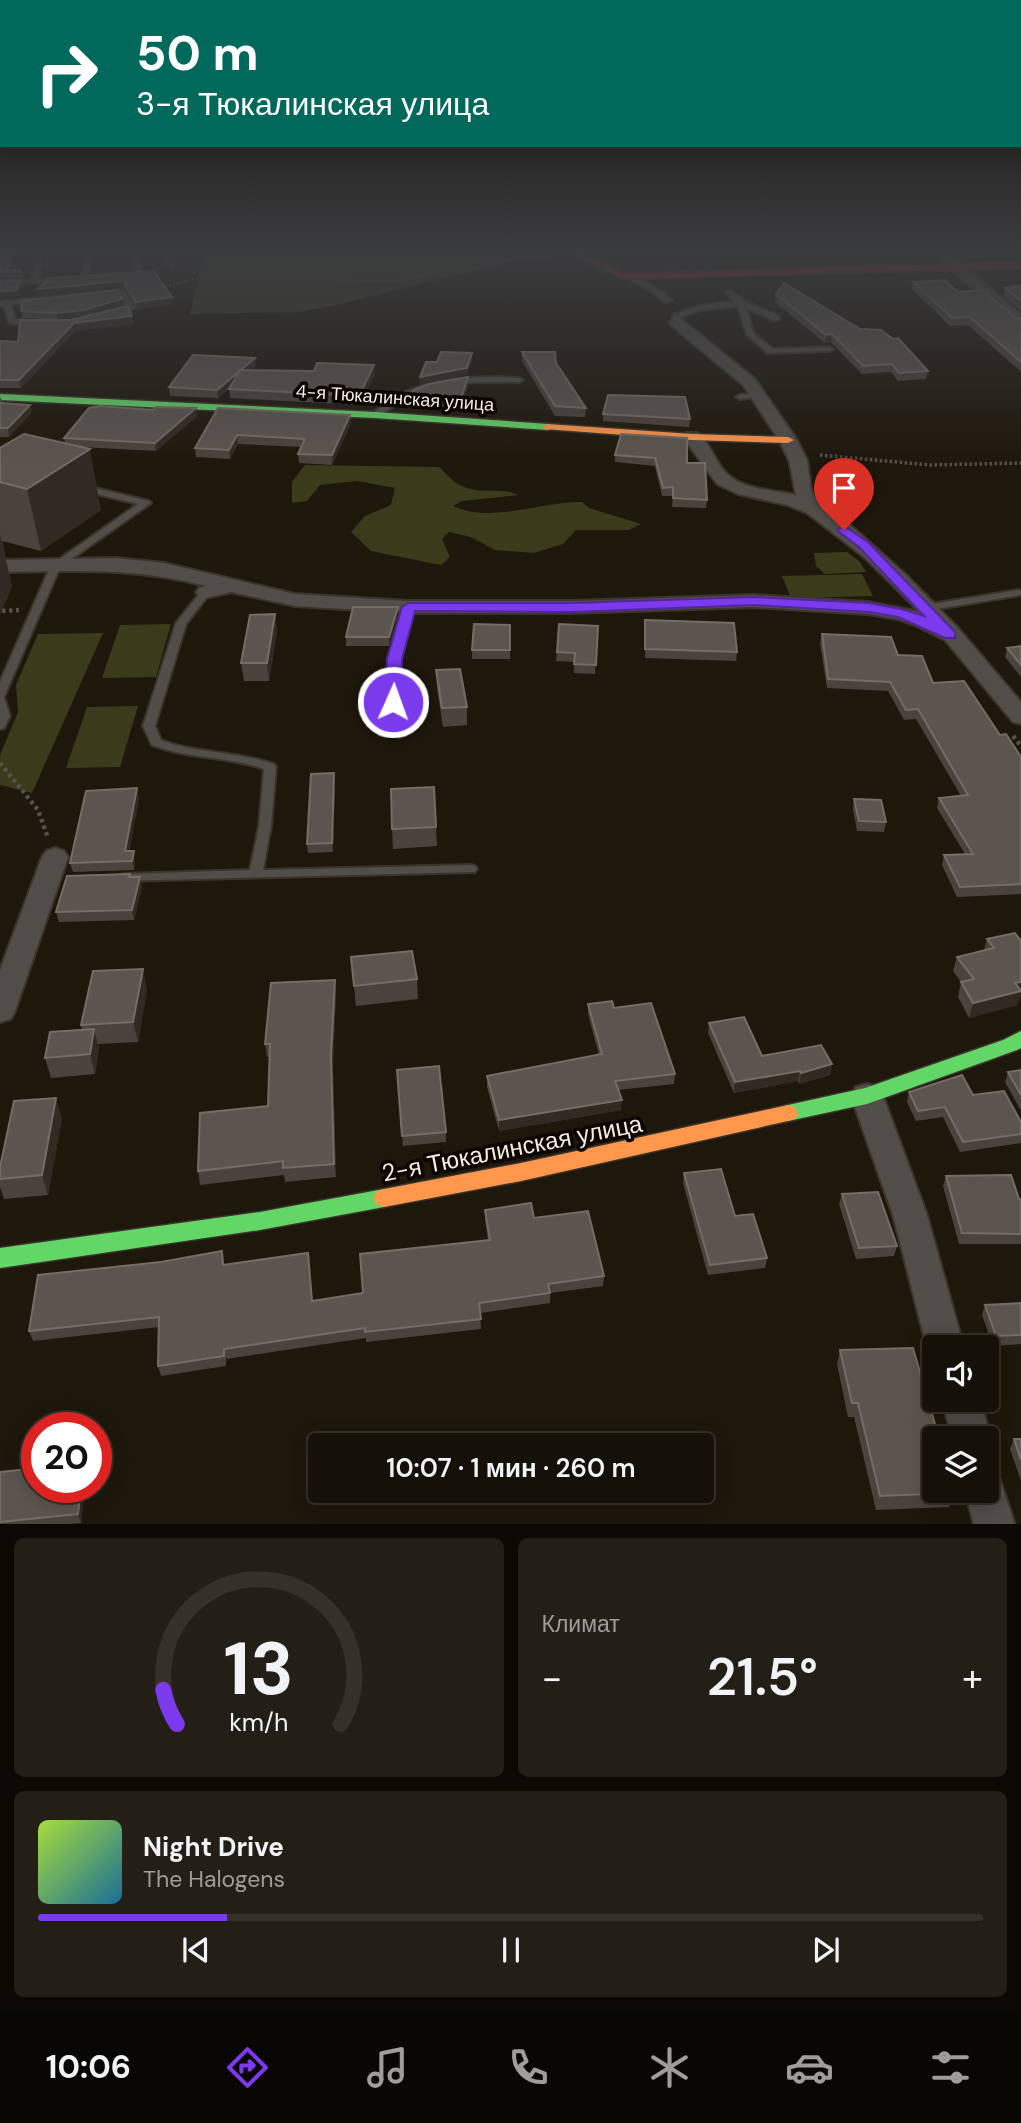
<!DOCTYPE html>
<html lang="ru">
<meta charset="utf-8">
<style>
:root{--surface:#161108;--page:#231f16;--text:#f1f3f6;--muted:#9e9d9c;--line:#353129;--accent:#7c3aed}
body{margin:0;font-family:"DM Sans",sans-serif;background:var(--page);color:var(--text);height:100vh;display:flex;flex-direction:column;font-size:26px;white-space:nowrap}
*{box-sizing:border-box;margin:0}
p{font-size:23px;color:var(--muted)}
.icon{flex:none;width:38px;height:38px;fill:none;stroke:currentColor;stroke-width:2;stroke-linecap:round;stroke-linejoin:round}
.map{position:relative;height:1524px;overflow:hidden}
.details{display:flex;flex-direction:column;gap:14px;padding:14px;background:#0c0904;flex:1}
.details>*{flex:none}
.top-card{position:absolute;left:0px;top:0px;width:1022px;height:147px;box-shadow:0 4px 18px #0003,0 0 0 2px var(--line);background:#00695c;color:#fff;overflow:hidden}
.fabs{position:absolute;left:922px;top:1335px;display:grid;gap:14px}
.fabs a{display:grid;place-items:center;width:77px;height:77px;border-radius:7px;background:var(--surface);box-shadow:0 4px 18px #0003,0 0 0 2px var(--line);font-size:35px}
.speed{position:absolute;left:21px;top:1412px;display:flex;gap:14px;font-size:35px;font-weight:700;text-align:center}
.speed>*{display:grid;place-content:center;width:91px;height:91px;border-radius:50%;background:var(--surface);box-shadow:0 4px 18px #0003,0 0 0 2px var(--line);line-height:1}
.speed .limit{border:10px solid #d22;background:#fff;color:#111}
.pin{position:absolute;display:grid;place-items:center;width:60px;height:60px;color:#fff;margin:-72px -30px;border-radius:50% 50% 50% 0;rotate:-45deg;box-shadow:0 0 7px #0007}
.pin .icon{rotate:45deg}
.me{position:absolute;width:77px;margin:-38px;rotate:2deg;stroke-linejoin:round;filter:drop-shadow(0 0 5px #0008)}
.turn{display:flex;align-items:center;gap:24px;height:147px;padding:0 21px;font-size:32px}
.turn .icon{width:91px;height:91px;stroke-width:2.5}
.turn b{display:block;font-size:49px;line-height:60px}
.big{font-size:52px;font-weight:600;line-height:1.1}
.details .tile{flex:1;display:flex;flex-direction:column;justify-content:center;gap:10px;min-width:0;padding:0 24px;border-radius:10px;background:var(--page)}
.details .dial{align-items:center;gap:0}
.dial svg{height:182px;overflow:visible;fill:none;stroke:var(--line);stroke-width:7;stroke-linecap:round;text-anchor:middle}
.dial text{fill:var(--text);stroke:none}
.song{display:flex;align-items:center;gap:21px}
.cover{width:84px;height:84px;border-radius:10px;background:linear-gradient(135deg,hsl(80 70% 55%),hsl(200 70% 35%))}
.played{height:7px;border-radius:4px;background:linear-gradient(90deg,var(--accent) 20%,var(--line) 20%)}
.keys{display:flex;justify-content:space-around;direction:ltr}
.heat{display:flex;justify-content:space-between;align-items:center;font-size:38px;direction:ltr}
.details .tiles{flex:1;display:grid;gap:14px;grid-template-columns:1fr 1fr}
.tile:last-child{grid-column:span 2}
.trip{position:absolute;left:308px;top:1433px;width:406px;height:70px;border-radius:7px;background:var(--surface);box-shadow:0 4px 18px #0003,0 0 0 2px var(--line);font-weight:600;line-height:70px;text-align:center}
.tab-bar{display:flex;height:112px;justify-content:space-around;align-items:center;background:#090703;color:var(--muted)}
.tab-bar .icon{width:49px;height:49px}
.tab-bar .selected{color:var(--accent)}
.tab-bar b{font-size:32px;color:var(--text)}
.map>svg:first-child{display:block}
</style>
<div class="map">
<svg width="1021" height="1525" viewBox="0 0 1021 1525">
<rect width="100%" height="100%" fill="#1e170b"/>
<!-- green -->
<g fill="#3a3b1b">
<path d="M204 252H530L545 259 521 256 524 258 332 306 299 312 190 314Z"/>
<path d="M305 465 439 467C447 475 456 485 467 488 484 494 502 487 519 495L462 501 453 506C490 524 543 501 582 502L589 508 641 524 629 530H576L563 544 534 553 495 550 471 537 449 532 442 539 450 557 441 565 371 551 351 532 365 516 391 505 395 488 357 481 320 485 307 501 292 503V482Z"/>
<path d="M847 552 860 562 866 572 825 574 816 566 814 553Z"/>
<path d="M862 574 873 596 791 598 782 576Z"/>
<path d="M171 624 156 677 102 678 120 625Z"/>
<path d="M103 633 32 793 0 785V755L18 712 16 685 38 634Z"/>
<path d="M138 706 120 767 66 768 87 707Z"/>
</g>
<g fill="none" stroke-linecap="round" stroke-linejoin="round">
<defs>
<g id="lane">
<path d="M36 252H42L39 279 64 278 67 280 66 281 0 285V281L32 279Z"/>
<path d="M86 252H92L87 279 84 281 81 279Z"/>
<path d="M132 252H138L141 275 138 277H125V275L134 273Z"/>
<path d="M165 252H171L175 269 170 268Z"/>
<path d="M623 275C640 276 658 289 672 300L665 302 642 285 623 277Z"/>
<path d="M121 290H124L135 308 115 317H112V313L127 307 119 294 11 305 15 319 37 322V326H34L9 323 4 306H0V302L7 301Z"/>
<path d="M730 290 744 301 779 316V320H773L746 308 754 334 773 349 829 347 833 349 829 351 768 353 747 335 738 306 700 310 680 318 679 324 672 322 673 315 699 306 735 301 726 292Z"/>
<path d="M498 377 519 378 523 380 519 382C461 381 427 381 378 417L371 415C405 382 453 377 498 377Z"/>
<path d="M758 393H761V397L740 399 736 397 740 395Z"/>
<path d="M83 485 149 501 151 503 60 567 4 697 10 716 4 728 0 729V682L51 565 138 504 80 490 78 488Z"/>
<path d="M206 589 211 592 186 624 155 726 161 740C197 754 237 751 274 764L276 767 271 826 263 870 470 865 475 866 477 869 475 872 119 881 117 878 119 875 124 874 250 870 259 826 264 769C227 756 188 759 152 745L143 726 176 623 202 590Z"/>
<path d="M1018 590 1021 591V595L925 611 920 608 925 605Z"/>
<path d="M409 604 414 607 400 659 399 702 393 705 387 702 388 659 404 607Z"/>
</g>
<g id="street">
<path d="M949 254 954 255 961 264 1021 314V325L1016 324 951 270 942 258Z"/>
<path d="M676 318 681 319 755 379 797 440 807 460 811 488 818 504 850 525 905 574 958 628 1021 702V724L1013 722 945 640 915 625 898 619 868 614 753 607 572 613H409L295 606 231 592 206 598 199 596 196 592 199 588 206 586C133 567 74 571 0 572V560L116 558 164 563 295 594 409 601H572L753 595 868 602 920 612 864 557 807 513 787 505 738 494 717 484 683 437 686 433H698C711 445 715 462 727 474 744 490 774 490 796 495L789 460 779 440 743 385 671 325 669 322Z"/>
<path d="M55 848 64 851 68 857 15 1011 11 1019 0 1022V970L42 857 46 851Z"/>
<path d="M867 1084 878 1087 883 1096 927 1215 964 1348H934V1361L927 1348 893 1215 851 1096 856 1087Z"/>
<path d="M942 1400H980L991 1438 987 1446V1438H952Z"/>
<path d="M987 1472 999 1477 1015 1525H974L965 1491H987Z"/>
</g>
<g id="fast">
<path d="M0 394 375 412 548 424 554 427 548 430 375 418 0 400Z"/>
<path d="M1021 1031V1048L1017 1050 867 1104 788 1121 781 1119 778 1113 781 1107 788 1105 865 1088 1003 1040Z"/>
<path d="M384 1189 392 1192 395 1198 392 1204 384 1207 260 1230 0 1268V1248L260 1212Z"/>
</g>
<g id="slow">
<path d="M548 424 692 434 788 437 794 440 788 443 692 440 544 429 542 427Z"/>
<path d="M788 1105 795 1107 798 1113 795 1119 788 1121 521 1181 384 1207 376 1204 373 1198 376 1192 384 1189 521 1163Z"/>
</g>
<path id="jam" d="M567 252H577L625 273 1021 262V268L624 279Z"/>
</defs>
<!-- lane casing -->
<use href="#lane" stroke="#3b342a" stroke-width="4"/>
<!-- street casing -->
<use href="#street" stroke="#3b342a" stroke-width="4"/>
<!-- fast casing -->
<use href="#fast" stroke="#3b342a" stroke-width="3"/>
<!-- slow casing -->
<use href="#slow" stroke="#3b342a" stroke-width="3"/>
<!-- jam casing -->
<use href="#jam" stroke="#3b342a" stroke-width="3"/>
<!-- path-far2 -->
<g stroke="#55514b" stroke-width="2.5" stroke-dasharray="2 2" stroke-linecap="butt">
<path d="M542 252 551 256"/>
<path d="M161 287 202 277 395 281 528 257 551 258"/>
</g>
<!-- path-far1 -->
<path stroke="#55514b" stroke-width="3.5" stroke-dasharray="2.5 2.5" stroke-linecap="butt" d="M820 455 930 465 1021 463"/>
<!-- path -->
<g stroke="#55514b" stroke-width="4.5" stroke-dasharray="3.5 3.5" stroke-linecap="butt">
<path d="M2 611 19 610"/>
<path d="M1013 736 1021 746"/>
<path d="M0 763 38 810 48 838"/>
</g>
<!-- lane -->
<use href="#lane" fill="#514d49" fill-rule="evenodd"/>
<!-- street -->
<use href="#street" fill="#514d49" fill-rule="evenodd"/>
<!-- fast -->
<use href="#fast" fill="#63d668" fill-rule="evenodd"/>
<!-- slow -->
<use href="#slow" fill="#ff974d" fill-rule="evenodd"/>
<!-- jam -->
<use href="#jam" fill="#b3261e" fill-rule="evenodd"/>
</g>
<!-- wall -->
<g fill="#4a423d">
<path d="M0 252H16L10 270H22L24 277 0 278Z"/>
<path d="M154 271 172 297 173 304 137 309 124 287 39 295 37 289Z"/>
<path d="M913 282 958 292 1016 318 1021 319V372L968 325 950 326 912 289Z"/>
<path d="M1021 286V311L1003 296 1005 288Z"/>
<path d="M776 294 928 371 926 379 898 381 891 372 862 374 831 342 825 343 775 302Z"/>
<path d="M122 299 123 306 85 316 58 320 22 318 21 311Z"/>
<path d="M132 316 133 324 75 331 21 388H0V341L18 342 71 320Z"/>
<path d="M522 352 586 408 585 417 555 416 522 361Z"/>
<path d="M256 366 250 370 375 373 360 405 230 398 229 388 218 398 170 396 169 387Z"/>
<path d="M468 377V386L460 411 410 408V399Z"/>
<path d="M0 397 3 403 30 405 31 413 9 437H0Z"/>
<path d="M218 408 350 415 351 423 332 465 299 463 298 454 301 447 238 444 230 459 196 457 195 448Z"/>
<path d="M603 414 690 419 689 427 603 421Z"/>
<path d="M197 416 156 451 80 447 101 510 41 551 2 541 12 587 0 614V448L65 443 64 438Z"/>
<path d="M621 434 687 463 707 500 706 508 672 507 673 496H662L655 466 615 462V455Z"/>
<path d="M275 614 277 632 269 681H244L241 663Z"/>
<path d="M399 616 389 646H346V637Z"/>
<path d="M645 620 737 652 736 661 645 658Z"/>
<path d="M510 625V659H472V650Z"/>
<path d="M598 626 595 674 574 673V662L556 661 557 652Z"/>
<path d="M822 634 898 655 1000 735 1021 757V894L957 897 942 865 944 855 965 854 937 808 939 798 961 796 916 719 904 720 888 691 827 688 820 643Z"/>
<path d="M1021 646V677L1005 657 1007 648Z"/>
<path d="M436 670 467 707V725L443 727 437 688Z"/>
<path d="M334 773 335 782 333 852 308 853 307 844Z"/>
<path d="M434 787 437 846 393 849 392 829Z"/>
<path d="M137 788 139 798 129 851 135 861 134 870 73 872 70 863Z"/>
<path d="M854 799 886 822 884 832 857 831 853 809Z"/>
<path d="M130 874V877H140L142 887 134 920 59 922 56 912Z"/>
<path d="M1015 933 1020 996 1017 1005 969 1018 958 997 961 982 953 971 957 957 984 950 987 939Z"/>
<path d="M351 957 417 979 418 999 356 1006Z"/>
<path d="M147 989 138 1042 98 1044 99 1049 95 1074 51 1078 45 1058 82 1030 81 1025Z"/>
<path d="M336 994 333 1069 336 1177 285 1182 284 1175 200 1185 198 1171 268 1106 269 1057H267L265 1044Z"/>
<path d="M588 1004 614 1008 675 1074 674 1084 618 1090 621 1110 499 1131 487 1087V1076L599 1055 588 1014Z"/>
<path d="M709 1023 762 1056 832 1064 830 1075 799 1084 798 1081 734 1093 708 1033Z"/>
<path d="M397 1070 446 1132V1142L403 1146Z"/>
<path d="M1021 1070V1111L1005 1082 1008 1072Z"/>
<path d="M909 1092 973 1095 1021 1122V1143L960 1152 943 1117 916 1121 907 1102Z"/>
<path d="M62 1118 48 1195 4 1199 0 1187V1167Z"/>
<path d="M684 1173 735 1216 767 1258 765 1268 708 1275 683 1183Z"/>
<path d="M946 1176 1021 1199V1244H959L943 1186Z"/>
<path d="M842 1194 897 1246 894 1256 856 1259 839 1204Z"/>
<path d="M485 1210 534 1218 604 1276 603 1286 550 1293V1303L480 1313 481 1329 366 1342V1338L226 1359V1366L161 1376 158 1366 159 1327 33 1341 29 1331 224 1261V1265L309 1263 312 1301 363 1293 488 1240 485 1220Z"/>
<path d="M1021 1303V1344L993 1346 982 1315 985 1305Z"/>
<path d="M840 1350 954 1493 949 1507 876 1510 854 1417H848L837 1364Z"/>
<path d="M1014 1439H1021V1481L1010 1449Z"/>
<path d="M0 1472 85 1488 81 1523 69 1524H0Z"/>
</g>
<!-- shaded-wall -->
<g fill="#312922">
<path d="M13 252H16L10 271 7 270Z"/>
<path d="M20 280 21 286 18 296 0 298V291Z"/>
<path d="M123 281 124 287 39 295 37 289Z"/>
<path d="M172 297 173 304 137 309 136 302Z"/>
<path d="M122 299 123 306 85 316 58 320 56 313Z"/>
<path d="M132 316 133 324 75 331 21 388 19 380 74 323Z"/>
<path d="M832 334 831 342 825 343 826 335Z"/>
<path d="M472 353V361L467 375 420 384V377Z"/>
<path d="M255 358 256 366 218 398 217 390Z"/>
<path d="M374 365 375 373 360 405 359 396Z"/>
<path d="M468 377V386L460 411V402Z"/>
<path d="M30 405 31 413 9 437 8 428Z"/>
<path d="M196 408 197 416 156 451 155 443Z"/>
<path d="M350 415 351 423 332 465V455Z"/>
<path d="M237 435 238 444 230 459 229 450Z"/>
<path d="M90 449 101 510 41 551 27 489Z"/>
<path d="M0 534 12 587 0 614Z"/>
<path d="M398 607 399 616 389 646V637Z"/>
<path d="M275 614 277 632 269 681 267 663Z"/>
<path d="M334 773 335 782 333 852 332 843Z"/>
<path d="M137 788 139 798 127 861 125 851Z"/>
<path d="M134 851 135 861 134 870 132 861Z"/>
<path d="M140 877 142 887 134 920 132 910Z"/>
<path d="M143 969 147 989 138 1042 133 1022Z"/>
<path d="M335 980 336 994 333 1069 336 1177 334 1164 331 1056Z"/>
<path d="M1021 982V996H1020L1017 1005 969 1018 973 1003 1015 983Z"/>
<path d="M94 1029 99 1049 95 1074 90 1054Z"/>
<path d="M832 1064 830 1075 799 1084 801 1073Z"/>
<path d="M800 1071 798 1081 734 1093 735 1082Z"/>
<path d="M56 1098 62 1118 48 1195 42 1175Z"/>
<path d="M622 1100 621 1110 499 1131V1120Z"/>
<path d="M81 1488H85L81 1523 78 1514Z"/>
</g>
<!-- building -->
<g fill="#5c544f" stroke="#746c65" stroke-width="2">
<path d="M0 252H13L7 270H22L0 272Z"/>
<path d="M154 271 172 297 136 302 123 281 37 289 50 278Z"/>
<path d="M20 280 17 290 0 291V281Z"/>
<path d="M945 280 958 292 982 290 1016 318 1021 319V362L970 317 952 318 913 282Z"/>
<path d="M784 283 860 329 881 330 893 339 898 338 928 371 899 373 892 364 863 366 832 334 826 335 776 294Z"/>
<path d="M1021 286V301L1005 288Z"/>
<path d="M117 290 122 299 84 310 56 313 21 311 22 301Z"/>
<path d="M128 306 132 316 74 323 19 380H0V341L18 342 20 320H71Z"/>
<path d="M441 352 472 353 467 368 420 377 426 362H437Z"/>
<path d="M522 352H555L556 363 586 408 555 406Z"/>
<path d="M193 355 255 358 217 390 169 387Z"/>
<path d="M317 363 374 365 359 396 229 389 240 370 314 371Z"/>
<path d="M468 377 460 402 410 399 414 390 429 384Z"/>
<path d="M608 395 685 397 690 419 603 414Z"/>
<path d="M0 403 30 405 8 428H0Z"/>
<path d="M100 406 153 410 156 407 196 408 155 443 64 438 89 408Z"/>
<path d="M218 408 350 415 332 455 298 454 305 439 237 435 229 450 195 448Z"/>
<path d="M24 434 90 449 27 489 0 482V448Z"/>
<path d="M621 434 687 438V463H705L707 500 673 498V487L663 488 655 458 615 455Z"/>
<path d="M353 607H398L389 637H346Z"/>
<path d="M275 614 267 663H241L250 615Z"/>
<path d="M645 620 734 623 737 652 645 649Z"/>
<path d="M474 624 510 625V650H472Z"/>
<path d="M559 624 598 626 596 665 574 664 575 653 557 652Z"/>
<path d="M822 634 891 637 898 655 922 656 933 683 964 681 1000 735 1006 734 1021 757V884L960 887 944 855 973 854 939 798 968 795 918 709 906 710 890 682 828 679Z"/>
<path d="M1021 646V665L1007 648Z"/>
<path d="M460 669 467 707 442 708 436 670Z"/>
<path d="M334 773 332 843 307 844 311 774Z"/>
<path d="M434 787 436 827 392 829 391 789Z"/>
<path d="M137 788 125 851H134L132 861 70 863 86 791Z"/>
<path d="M854 799 881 800 886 822 859 821Z"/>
<path d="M130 874 129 877H140L132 910 56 912 67 876Z"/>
<path d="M1015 933 1021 941V982L1015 983 1021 991 973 1003 961 982 974 979 957 957 994 948 987 939Z"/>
<path d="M412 951 417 979 354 986 351 957Z"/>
<path d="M143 969 133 1022 81 1025 93 971Z"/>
<path d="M335 980 331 1056 334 1164 283 1168V1161L198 1171 200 1113 268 1106 270 1044H265L271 983Z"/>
<path d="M612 1001 614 1008 651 1003 675 1074 615 1081 622 1100 499 1120 487 1076 602 1054 588 1004Z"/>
<path d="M744 1017 762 1056 821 1045 832 1064 801 1073 800 1071 735 1082 709 1023Z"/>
<path d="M94 1029 90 1054 45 1058 50 1032Z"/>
<path d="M439 1066 446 1132 402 1136 397 1070Z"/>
<path d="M1021 1070V1095L1008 1072Z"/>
<path d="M962 1075 973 1095 1004 1091 1021 1122V1134L963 1142 945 1107 918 1111 909 1092Z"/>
<path d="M56 1098 42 1175 0 1179V1167L14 1101Z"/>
<path d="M721 1169 735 1216 753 1214 767 1258 710 1265 684 1173Z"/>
<path d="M1011 1175 1019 1199H1021V1234L962 1233 946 1176Z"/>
<path d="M878 1192 897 1246 859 1248 842 1194Z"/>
<path d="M531 1203 534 1218 588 1211 604 1276 548 1284 550 1293 479 1303 481 1319 365 1332V1328L224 1349V1356L158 1366 159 1317 29 1331 38 1275 161 1262 222 1251 223 1265 308 1253 312 1301 363 1293 360 1254 490 1240 485 1210Z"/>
<path d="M1021 1303V1335L996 1336 985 1305Z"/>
<path d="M913 1348 939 1438H934V1491H954V1493L880 1496 858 1403H852L840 1350Z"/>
<path d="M1014 1439H1021V1460Z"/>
<path d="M37 1468V1488H81L78 1514 0 1522V1472Z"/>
</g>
<!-- sky -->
<linearGradient id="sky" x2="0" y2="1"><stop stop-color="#100d06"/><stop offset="0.54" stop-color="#3b3c3f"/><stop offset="1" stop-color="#3b3c3f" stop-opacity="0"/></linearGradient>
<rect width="1021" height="465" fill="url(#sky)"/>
<!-- route -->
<path fill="#7c3aed" stroke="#51269a" stroke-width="2" d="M844 526 868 542 955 632V638H945L898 617 869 612 753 605 572 612 415 611 402 659 401 702 393 706 386 702 387 659 402 607 409 603H572L753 597 869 603 901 609 924 616 859 547 839 532 837 530Z"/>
<g text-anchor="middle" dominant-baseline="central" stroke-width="7" stroke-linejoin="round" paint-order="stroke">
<!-- far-street labels -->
<g font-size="18" fill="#f6ecdf" stroke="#0a0501">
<text transform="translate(395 398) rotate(4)">4-я Тюкалинская улица</text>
</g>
<!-- near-street labels -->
<g font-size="24" fill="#f6ecdf" stroke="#0a0501">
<text transform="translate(512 1148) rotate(-11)">2-я Тюкалинская улица</text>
</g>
</g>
</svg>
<div class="fabs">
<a><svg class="icon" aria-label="sound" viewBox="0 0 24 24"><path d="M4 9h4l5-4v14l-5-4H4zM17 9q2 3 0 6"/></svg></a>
<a><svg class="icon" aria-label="layers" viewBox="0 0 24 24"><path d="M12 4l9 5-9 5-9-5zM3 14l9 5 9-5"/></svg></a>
</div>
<div class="speed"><div class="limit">20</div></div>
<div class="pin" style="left:844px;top:530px;background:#d93025"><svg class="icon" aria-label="arrive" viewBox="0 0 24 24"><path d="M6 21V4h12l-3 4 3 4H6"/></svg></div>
<svg class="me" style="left:393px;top:702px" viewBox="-20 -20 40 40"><circle r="17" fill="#7c3aed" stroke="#fff" stroke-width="3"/><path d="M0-11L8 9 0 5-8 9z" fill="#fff"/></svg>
<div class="trip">10:07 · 1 мин · 260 m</div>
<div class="top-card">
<div class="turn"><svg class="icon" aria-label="right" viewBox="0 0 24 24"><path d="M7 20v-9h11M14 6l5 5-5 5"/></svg><div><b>50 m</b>3-я Тюкалинская улица</div></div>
</div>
</div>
<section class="details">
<div class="tiles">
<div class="tile dial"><svg viewBox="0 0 100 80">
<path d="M14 69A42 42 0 1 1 86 69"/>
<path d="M14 69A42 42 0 0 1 8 54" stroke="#7c3aed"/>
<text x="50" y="56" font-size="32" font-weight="700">13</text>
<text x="50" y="72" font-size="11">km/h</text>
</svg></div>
<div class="tile"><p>Климат</p>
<div class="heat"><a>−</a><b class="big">21.5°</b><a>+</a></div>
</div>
<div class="tile">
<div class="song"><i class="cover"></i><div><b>Night Drive</b><p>The Halogens</p></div></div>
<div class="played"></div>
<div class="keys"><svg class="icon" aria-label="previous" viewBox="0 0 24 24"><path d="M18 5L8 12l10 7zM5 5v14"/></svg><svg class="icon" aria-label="pause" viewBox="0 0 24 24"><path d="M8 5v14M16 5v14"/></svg><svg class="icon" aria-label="next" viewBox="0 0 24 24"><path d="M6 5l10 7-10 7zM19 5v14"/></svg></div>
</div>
</div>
</section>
<nav class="tab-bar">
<b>10:06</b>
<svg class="icon selected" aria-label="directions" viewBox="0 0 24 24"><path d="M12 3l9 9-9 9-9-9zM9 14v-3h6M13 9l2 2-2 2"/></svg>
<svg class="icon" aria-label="music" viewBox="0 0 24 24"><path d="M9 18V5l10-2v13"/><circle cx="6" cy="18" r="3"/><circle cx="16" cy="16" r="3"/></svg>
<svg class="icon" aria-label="phone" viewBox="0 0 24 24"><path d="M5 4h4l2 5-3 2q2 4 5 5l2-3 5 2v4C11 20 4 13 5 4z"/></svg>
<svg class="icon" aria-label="climate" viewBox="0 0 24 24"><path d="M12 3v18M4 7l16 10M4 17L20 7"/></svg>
<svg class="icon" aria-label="car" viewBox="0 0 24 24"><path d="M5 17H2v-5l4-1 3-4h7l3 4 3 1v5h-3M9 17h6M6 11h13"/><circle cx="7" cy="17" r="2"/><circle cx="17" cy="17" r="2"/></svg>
<svg class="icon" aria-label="filters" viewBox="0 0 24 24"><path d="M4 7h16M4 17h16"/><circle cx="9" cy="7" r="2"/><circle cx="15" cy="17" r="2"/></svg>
</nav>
